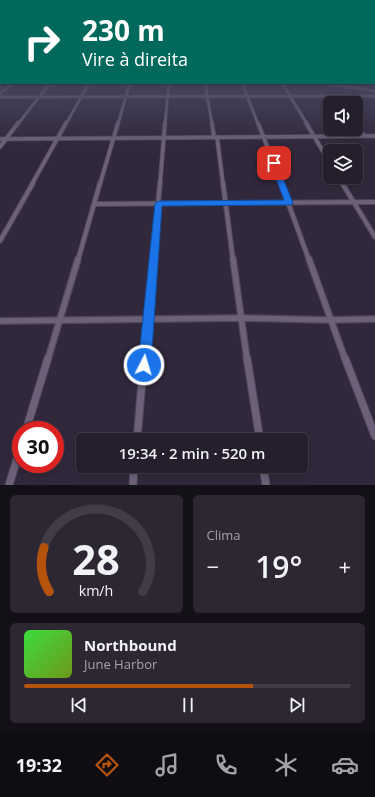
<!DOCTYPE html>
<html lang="pt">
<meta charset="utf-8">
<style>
:root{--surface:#251e2c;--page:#2d2734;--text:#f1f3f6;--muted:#a3a2a9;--line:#423c48;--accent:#b45309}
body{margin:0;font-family:"Open Sans",sans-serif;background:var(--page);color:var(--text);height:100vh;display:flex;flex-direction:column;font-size:15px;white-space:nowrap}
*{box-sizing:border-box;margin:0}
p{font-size:13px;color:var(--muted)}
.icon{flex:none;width:22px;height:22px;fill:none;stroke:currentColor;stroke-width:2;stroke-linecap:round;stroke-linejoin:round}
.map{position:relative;height:485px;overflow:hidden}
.sheet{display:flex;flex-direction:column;gap:10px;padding:10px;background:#141018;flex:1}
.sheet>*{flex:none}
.guide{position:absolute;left:0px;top:0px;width:375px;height:84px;box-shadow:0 2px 6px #0003,0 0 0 1px var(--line);background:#00695c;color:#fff;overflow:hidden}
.buttons{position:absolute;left:323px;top:96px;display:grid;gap:8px}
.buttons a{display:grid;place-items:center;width:40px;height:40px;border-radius:6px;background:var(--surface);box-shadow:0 2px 6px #0003,0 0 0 1px var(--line);font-size:20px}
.speed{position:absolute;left:12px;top:421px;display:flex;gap:8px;font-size:20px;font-weight:700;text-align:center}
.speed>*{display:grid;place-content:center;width:52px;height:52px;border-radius:50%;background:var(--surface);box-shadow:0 2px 6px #0003,0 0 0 1px var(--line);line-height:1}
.speed .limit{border:6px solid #d22;background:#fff;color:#111}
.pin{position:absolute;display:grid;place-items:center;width:34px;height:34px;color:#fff;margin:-17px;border-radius:8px;box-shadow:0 2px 6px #0006}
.me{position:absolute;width:44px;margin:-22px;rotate:5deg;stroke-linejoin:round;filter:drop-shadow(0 0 3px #0008)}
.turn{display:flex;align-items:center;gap:14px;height:84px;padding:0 16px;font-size:18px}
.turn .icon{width:52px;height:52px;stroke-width:2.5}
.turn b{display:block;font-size:28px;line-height:34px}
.big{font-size:30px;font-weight:600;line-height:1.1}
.sheet .tile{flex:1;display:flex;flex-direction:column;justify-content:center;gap:6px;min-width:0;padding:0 14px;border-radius:6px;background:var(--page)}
.sheet .dial{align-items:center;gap:0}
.dial svg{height:104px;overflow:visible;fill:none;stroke:var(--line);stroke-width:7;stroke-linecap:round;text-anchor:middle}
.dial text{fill:var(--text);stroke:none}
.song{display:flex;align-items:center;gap:12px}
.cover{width:48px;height:48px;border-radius:6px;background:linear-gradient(135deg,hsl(120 70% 55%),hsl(80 70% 35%))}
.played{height:4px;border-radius:2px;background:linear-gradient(90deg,var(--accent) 70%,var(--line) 70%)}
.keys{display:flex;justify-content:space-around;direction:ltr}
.heat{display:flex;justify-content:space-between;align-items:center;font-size:22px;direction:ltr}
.sheet .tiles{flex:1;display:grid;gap:10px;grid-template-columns:1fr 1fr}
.tile:last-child{grid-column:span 2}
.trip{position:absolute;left:76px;top:433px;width:232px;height:40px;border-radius:6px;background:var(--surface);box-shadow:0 2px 6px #0003,0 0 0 1px var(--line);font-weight:600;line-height:40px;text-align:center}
.menu{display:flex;height:64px;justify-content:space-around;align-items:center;background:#0f0c12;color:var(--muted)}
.menu .icon{width:28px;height:28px}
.menu .active{color:var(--accent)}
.menu b{font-size:18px;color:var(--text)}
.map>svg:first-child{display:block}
</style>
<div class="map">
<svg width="375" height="485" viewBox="0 0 375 485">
<rect width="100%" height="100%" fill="#31283b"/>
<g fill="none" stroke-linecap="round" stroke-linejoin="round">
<defs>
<g id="street-far4">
<path d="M205 83 212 124"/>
<path d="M242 83 258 124"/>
<path d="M282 83 307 124"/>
<path d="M323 83 375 91"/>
<path d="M0 94 12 83"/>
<path d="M331 96 337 103"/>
<path d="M0 97 375 96"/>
<path d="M18 124 50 83"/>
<path d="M66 124 89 83"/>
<path d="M118 124 130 83"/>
<path d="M165 124 169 83"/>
</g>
<g id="street-far3">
<path d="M212 123 214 137"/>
<path d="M258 123 282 184"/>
<path d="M306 123 330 163"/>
<path d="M356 126 365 136"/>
<path d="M217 137 223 184"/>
<path d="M0 139 375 136"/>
<path d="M0 147 18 123"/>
<path d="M338 177 342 184"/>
<path d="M32 184 66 123"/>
<path d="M100 184 118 123"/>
<path d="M160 184 165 123"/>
</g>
<g id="street-far2">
<path d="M223 183 233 260"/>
<path d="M281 183 309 260"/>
<path d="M342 183 375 237"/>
<path d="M95 204 375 202"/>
<path d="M0 241 33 183"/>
<path d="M78 260 100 183"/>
<path d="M153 260 160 183"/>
</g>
<g id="street-far1">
<path d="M233 259 247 359"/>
<path d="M309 259 345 359"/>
<path d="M0 321 241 318 330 320 375 319"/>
<path d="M48 359 78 259"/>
<path d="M144 359 153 259"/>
</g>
<g id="street">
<path d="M247 358 260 440"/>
<path d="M345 358 375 436"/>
<path d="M26 430 48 358"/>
<path d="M137 440 144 358"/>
<path d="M263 466 266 485"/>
<path d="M9 485 21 446"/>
<path d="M133 485 134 466"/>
</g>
</defs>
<!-- street-far4 casing -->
<use href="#street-far4" stroke="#4e4657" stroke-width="3.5"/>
<!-- street-far3 casing -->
<use href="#street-far3" stroke="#4e4657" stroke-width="5"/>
<!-- street-far2 casing -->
<use href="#street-far2" stroke="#4e4657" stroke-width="6"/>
<!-- street-far1 casing -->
<use href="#street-far1" stroke="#4e4657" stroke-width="8"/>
<!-- street casing -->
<use href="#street" stroke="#4e4657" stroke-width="9"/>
<!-- street-far4 -->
<use href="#street-far4" stroke="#6c6178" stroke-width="2.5"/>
<!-- street-far3 -->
<use href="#street-far3" stroke="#6c6178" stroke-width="3.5"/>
<!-- street-far2 -->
<use href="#street-far2" stroke="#6c6178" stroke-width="4"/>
<!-- street-far1 -->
<use href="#street-far1" stroke="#6c6178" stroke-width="5.5"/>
<!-- street -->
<use href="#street" stroke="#6c6178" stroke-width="7"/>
</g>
<!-- sky -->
<linearGradient id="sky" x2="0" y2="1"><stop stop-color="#1b1620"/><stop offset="0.53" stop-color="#484860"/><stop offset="1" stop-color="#484860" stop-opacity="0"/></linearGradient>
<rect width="375" height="146" fill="url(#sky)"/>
<!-- route -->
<path fill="#1a73e8" stroke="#114b97" d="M274 161 277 163 293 203 291 205 162 206 151 365 149 370 144 371 140 370 138 365 155 203 159 201 284 200 270 163Z"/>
</svg>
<div class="buttons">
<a><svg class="icon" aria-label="sound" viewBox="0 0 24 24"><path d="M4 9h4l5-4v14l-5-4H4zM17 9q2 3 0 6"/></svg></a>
<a><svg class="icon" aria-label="layers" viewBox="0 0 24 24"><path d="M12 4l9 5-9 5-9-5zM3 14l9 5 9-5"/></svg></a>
</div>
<div class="speed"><div class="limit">30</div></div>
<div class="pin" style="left:274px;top:163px;background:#d93025"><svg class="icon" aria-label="arrive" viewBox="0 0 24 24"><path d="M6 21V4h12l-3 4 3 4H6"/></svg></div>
<svg class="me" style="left:144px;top:365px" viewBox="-20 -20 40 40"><circle r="17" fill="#1a73e8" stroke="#fff" stroke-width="3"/><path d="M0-11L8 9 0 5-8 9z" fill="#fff"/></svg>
<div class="trip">19:34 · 2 min · 520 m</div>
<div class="guide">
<div class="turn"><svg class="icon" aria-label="right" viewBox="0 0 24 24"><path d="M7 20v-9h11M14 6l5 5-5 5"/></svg><div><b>230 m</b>Vire à direita</div></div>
</div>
</div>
<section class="sheet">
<div class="tiles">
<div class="tile dial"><svg viewBox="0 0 100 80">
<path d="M14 69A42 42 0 1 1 86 69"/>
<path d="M14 69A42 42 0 0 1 10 35" stroke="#b45309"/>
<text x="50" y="56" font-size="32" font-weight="700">28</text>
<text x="50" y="72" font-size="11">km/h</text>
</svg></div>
<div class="tile"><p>Clima</p>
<div class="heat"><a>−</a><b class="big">19°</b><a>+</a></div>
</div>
<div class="tile">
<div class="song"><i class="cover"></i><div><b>Northbound</b><p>June Harbor</p></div></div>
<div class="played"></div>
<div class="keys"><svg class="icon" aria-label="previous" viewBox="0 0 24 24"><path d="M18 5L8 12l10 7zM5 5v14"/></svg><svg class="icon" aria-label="pause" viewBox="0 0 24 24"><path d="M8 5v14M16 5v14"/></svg><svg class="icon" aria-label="next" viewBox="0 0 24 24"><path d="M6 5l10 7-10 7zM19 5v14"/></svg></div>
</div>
</div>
</section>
<nav class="menu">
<b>19:32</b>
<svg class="icon active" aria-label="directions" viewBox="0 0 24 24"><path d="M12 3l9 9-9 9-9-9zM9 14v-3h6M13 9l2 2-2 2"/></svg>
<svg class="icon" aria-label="music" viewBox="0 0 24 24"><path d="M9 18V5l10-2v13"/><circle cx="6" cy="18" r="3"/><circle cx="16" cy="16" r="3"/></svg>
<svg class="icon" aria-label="phone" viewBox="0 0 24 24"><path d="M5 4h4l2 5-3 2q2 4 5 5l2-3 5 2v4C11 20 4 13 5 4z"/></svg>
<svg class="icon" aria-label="climate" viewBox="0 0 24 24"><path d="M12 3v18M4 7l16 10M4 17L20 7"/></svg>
<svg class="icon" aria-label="car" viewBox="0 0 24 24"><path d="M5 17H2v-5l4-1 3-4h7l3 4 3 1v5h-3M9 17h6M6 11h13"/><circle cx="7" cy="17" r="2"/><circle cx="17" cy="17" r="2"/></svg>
</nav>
